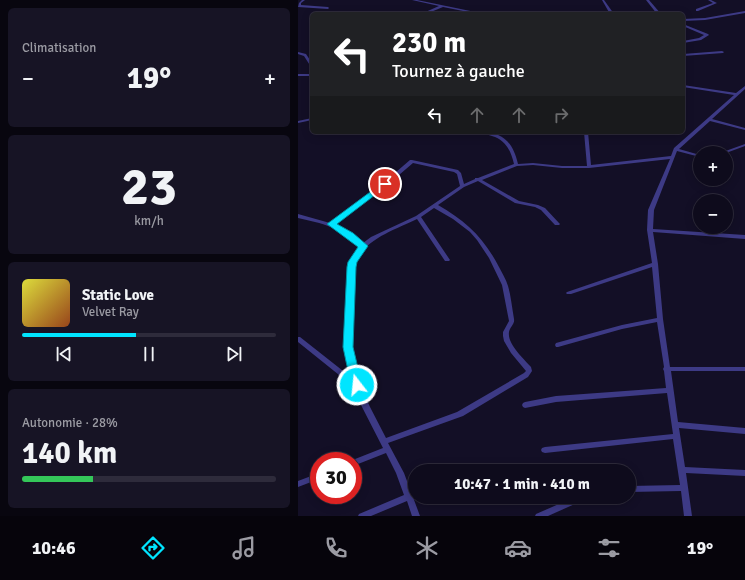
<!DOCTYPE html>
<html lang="fr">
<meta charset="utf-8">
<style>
:root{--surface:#0e0b1c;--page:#171425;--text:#f1f3f6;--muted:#9b9ba3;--line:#2e2b3b;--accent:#00e5ff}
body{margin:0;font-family:Signika,sans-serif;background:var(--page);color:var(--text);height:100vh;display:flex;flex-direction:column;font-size:15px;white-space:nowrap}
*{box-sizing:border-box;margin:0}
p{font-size:13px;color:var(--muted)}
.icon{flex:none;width:22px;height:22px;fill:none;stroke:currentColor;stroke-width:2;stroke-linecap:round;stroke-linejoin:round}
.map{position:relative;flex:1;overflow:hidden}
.panel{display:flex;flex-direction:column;gap:8px;padding:8px;background:#08060f;width:298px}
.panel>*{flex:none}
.top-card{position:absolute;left:12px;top:12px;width:375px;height:122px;border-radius:6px;box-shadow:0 2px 10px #0003,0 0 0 1px var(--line);background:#202124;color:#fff;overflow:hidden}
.fabs{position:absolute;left:395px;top:146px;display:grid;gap:8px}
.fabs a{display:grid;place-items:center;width:40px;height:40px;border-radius:50%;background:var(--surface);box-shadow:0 2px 10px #0003,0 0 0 1px var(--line);font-size:20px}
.speed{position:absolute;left:12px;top:452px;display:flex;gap:8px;font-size:20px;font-weight:700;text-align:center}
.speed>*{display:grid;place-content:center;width:52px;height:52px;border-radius:50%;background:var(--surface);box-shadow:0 2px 10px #0003,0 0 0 1px var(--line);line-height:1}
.speed .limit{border:6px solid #d22;background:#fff;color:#111}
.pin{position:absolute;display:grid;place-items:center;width:34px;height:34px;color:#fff;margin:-17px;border:2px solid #fff;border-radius:50%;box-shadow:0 1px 4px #0007}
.me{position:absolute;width:44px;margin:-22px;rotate:344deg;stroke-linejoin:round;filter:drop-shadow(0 0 3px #0008)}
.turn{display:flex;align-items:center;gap:14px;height:84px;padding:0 16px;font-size:18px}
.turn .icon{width:52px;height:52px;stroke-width:2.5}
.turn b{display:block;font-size:28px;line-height:34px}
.lanes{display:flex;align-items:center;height:38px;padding:0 16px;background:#0003;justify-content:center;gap:20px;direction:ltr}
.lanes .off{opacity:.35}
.big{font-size:30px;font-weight:700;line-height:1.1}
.panel .widget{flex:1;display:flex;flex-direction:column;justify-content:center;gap:6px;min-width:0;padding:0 14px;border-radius:6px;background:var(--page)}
.panel .dial{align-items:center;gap:0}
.dial b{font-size:52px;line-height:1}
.song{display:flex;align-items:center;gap:12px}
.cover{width:48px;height:48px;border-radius:6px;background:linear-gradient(135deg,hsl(60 70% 55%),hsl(20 70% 35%))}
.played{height:4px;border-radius:2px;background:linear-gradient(90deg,var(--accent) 45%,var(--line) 45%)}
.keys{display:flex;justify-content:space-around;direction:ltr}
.heat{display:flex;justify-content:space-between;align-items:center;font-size:22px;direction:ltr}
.charge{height:6px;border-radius:3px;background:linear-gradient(90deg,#34c759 28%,var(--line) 0)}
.trip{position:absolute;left:110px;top:464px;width:228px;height:40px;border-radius:20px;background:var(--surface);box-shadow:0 2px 10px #0003,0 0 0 1px var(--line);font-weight:700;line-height:40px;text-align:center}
.tabs{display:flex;height:64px;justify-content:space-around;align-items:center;background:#06040b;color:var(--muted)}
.tabs .icon{width:28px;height:28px}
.tabs .on{color:var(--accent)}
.tabs b{font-size:18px;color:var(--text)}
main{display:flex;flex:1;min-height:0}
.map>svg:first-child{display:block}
</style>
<main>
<section class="panel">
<div class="widget"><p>Climatisation</p>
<div class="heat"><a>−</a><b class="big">19°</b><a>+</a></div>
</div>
<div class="widget dial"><b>23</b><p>km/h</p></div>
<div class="widget">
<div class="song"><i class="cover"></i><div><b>Static Love</b><p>Velvet Ray</p></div></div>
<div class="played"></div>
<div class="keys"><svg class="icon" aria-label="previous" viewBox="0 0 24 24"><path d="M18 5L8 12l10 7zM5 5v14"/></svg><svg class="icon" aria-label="pause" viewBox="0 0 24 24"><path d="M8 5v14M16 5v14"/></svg><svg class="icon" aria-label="next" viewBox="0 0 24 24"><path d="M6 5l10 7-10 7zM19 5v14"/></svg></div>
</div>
<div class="widget"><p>Autonomie · 28%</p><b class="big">140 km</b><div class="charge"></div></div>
</section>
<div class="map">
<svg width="447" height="516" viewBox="0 0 447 516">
<rect width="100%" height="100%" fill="#130f26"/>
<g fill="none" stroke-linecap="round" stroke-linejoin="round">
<!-- minor -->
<g fill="#3d3a85" fill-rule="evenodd">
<path d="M4 0H7L3 3V5L30 7 31 8 30 9 0 7 1 3Z"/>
<path d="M114 0H119L187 14H180L145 7 128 14H123L141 6Z"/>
<path d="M304 0H306L316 14H312Z"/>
<path d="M348 0H351L363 14H359Z"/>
<path d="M410 0H413L419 3 400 11H398V9L415 3Z"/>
<path d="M447 11V13L407 20 385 21V19L407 18Z"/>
<path d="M385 24 410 34 411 35 403 40 385 43V41L401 38 406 35 385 26Z"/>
<path d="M424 51 426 52 425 53 385 56V54Z"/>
<path d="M0 52 8 54 14 63V67H13L6 56 0 54Z"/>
<rect x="0" y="74" width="14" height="2"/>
<path d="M385 85 438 93 447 86V89L414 119 447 128V130L412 121 381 149 402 155V157L379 151 356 210 355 229 447 235V239L355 232 360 264 365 319 372 367H447V371H373L380 422 447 428V434L381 428 387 467 447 470V476L388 473 394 516H386L383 491 331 492V486L382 485 375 439 247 453 244 452 243 450 244 448 247 447 375 434 369 393 258 402 227 408 225 407 224 405 225 403 227 402 258 396 368 388 366 371 365 369 366 367 359 322 324 329 260 347H258L257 345 258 343 324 325 359 318 354 267 273 294H269L268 293 269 292 354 263 349 230 350 210 372 159 291 168H264L235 165 219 166 184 180 221 201 240 205 247 208 261 223 262 224 261 225H257L243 210 237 207 217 203 180 181 166 187 140 205C168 221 186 238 201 267 204 273 208 279 210 286 213 296 214 308 216 319 217 324 212 327 211 332 209 344 226 359 233 367L234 371 230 377 165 416 90 443 106 473 122 516H114L109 501 73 516H60L61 514 106 495 98 473 88 453 55 466V461H52L85 448 64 407 56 387 0 342V337H2L54 378 50 364 47 347 51 267 52 262 62 246C45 228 23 223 0 218V214L32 223 76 191 112 160H114L160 170 163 173 166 184 177 179V178H180L216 164C213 152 209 142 197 137 192 135 186 134 182 132 205 132 215 142 220 164L235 163 264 166H289L286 132H290L293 165 373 156 376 148 436 95 385 87ZM115 163 156 172 159 174 162 186 118 216 73 237 65 243 53 232 36 224 80 193ZM136 208 155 219 172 232 179 240 191 258 204 285 211 321 205 332V336L206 341 213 353 228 371 226 373 159 412 88 438 72 407 62 385 56 364 53 347 57 267C62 240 97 230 119 219L147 261H151L152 260 123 217Z"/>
<path d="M14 118V120L0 123V121Z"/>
<path d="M447 144V146L428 153H422Z"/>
<path d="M21 473V479L0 487V481Z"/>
<path d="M277 497H289L288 499 250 516H237L238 514Z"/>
</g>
</g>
<!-- route -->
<path fill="#00e5ff" stroke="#0095a6" d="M87 181 90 182V185L39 224 55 233 70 246 59 262 58 267 55 347 64 385 63 388H55L53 385 45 347 49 267 50 262 60 247 29 224Z"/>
</svg>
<div class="fabs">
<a>+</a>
<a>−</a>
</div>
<div class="speed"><div class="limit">30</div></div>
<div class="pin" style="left:87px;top:184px;background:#d93025"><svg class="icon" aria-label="arrive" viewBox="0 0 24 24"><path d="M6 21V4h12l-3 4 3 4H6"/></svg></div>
<svg class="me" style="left:59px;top:385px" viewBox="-20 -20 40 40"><circle r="17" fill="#00e5ff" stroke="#fff" stroke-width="3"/><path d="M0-11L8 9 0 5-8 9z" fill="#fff"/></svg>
<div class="trip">10:47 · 1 min · 410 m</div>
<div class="top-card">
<div class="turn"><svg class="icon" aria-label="left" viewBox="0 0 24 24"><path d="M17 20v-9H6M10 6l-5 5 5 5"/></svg><div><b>230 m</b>Tournez à gauche</div></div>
<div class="lanes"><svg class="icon" aria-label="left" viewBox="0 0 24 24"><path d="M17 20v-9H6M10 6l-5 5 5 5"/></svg><svg class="icon off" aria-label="ahead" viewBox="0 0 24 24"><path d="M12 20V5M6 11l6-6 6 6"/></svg><svg class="icon off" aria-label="ahead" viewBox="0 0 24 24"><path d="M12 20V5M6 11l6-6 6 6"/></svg><svg class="icon off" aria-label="right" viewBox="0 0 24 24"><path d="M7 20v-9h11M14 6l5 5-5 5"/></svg></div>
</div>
</div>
</main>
<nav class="tabs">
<b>10:46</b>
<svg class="icon on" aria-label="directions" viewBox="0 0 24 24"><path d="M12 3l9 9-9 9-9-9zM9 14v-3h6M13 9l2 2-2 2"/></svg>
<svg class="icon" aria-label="music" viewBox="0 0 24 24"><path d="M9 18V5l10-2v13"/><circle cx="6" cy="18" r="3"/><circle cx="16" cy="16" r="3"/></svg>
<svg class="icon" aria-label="phone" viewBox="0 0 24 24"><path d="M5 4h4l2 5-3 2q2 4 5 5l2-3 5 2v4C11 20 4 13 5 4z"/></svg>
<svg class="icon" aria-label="climate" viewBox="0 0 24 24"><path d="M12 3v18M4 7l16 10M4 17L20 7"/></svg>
<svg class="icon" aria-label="car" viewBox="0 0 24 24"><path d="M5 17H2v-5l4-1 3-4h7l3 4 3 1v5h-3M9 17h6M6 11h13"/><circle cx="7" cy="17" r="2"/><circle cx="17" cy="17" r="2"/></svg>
<svg class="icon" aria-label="filters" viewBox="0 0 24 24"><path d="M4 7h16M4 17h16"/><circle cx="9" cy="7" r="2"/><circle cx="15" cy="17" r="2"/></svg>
<b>19°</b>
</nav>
